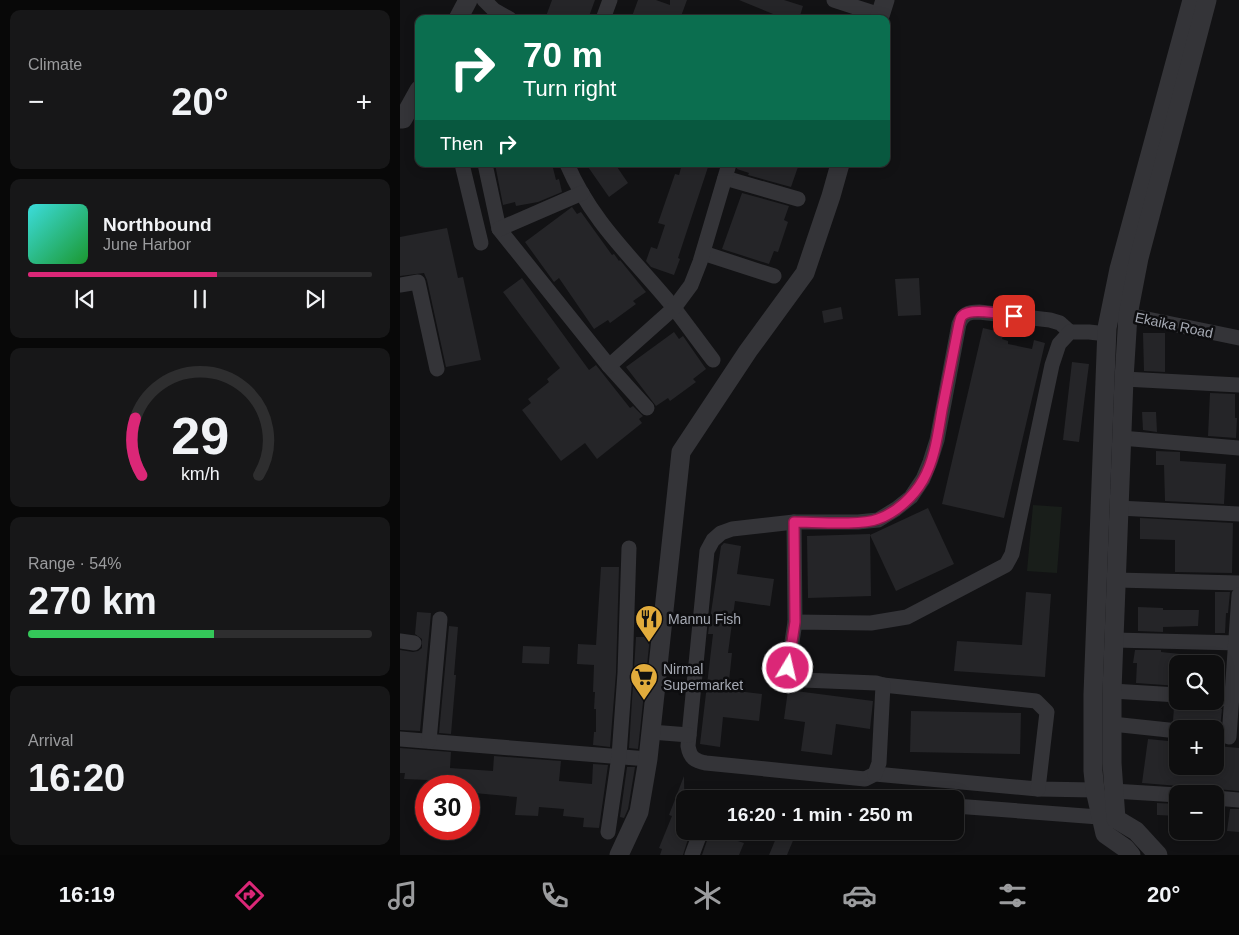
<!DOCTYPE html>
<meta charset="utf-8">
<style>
:root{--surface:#0e0e0f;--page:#171718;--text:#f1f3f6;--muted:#9b9c9e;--line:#2e2e2f;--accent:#db2777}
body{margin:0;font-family:Helvetica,sans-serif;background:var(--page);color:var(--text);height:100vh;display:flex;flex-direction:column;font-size:19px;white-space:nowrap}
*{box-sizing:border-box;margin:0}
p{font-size:16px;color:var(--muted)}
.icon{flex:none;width:28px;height:28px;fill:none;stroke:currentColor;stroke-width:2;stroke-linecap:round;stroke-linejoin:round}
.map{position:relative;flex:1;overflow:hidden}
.drawer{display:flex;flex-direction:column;gap:10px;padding:10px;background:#080808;width:400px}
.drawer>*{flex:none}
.hud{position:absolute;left:15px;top:15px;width:475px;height:152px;border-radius:10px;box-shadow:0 2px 12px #0003,0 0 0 1px var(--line);background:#0b6e4f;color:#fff;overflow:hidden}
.buttons{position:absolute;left:769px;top:655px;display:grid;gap:10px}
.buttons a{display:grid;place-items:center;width:55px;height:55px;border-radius:10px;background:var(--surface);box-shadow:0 2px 12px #0003,0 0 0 1px var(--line);font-size:25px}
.speed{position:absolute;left:15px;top:775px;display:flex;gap:10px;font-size:25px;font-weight:700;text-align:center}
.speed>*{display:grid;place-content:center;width:65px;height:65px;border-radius:50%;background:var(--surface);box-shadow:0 2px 12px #0003,0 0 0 1px var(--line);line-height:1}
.speed .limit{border:8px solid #d22;background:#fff;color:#111}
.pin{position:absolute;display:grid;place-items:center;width:42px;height:42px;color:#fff;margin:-21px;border-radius:10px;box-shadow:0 2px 8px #0006}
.me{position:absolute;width:55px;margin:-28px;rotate:9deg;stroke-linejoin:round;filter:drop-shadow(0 0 4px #0008)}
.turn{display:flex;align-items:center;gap:18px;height:105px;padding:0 25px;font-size:22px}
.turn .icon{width:65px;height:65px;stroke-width:2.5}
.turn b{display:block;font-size:35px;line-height:42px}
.then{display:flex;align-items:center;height:48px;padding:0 25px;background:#0003;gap:10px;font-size:19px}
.big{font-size:38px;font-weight:700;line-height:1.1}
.drawer .tile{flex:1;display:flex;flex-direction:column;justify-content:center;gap:8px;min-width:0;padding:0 18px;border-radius:10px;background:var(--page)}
.drawer .dial{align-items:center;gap:0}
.dial svg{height:130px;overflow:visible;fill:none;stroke:var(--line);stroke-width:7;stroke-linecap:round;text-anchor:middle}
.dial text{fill:var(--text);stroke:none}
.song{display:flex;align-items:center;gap:15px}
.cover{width:60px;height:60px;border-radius:8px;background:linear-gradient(135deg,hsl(180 70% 55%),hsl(130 70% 35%))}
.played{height:5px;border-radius:2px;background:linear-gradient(90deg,var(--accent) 55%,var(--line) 55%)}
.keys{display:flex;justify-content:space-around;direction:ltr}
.heat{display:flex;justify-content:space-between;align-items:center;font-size:28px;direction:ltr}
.charge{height:8px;border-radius:4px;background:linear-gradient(90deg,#34c759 54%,var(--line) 0)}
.trip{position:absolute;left:276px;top:790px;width:288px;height:50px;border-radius:10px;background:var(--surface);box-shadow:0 2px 12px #0003,0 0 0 1px var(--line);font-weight:700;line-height:50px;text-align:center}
.dock{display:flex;height:80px;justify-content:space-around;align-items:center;background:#060606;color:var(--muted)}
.dock .icon{width:35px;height:35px}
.dock .current{color:var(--accent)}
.dock b{font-size:22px;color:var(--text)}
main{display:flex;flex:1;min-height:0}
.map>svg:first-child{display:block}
</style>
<main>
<section class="drawer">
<div class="tile"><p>Climate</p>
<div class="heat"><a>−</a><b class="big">20°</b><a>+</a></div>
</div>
<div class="tile">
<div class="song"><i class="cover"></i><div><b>Northbound</b><p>June Harbor</p></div></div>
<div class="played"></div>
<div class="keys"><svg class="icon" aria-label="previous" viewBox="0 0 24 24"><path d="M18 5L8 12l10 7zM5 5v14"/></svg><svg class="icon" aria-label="pause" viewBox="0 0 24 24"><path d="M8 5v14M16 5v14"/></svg><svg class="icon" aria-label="next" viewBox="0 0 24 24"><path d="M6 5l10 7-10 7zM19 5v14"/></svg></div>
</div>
<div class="tile dial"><svg viewBox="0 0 100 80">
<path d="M14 69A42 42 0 1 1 86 69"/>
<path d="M14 69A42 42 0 0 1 10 34" stroke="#db2777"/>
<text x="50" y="56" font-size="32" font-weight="700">29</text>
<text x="50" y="72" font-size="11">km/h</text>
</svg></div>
<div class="tile"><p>Range · 54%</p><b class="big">270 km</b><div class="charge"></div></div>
<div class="tile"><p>Arrival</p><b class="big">16:20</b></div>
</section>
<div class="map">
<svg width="839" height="855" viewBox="0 0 839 855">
<rect width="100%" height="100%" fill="#121214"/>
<!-- green -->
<path fill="#191e1a" d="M633 505 662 507 657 573 627 571Z"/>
<!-- building -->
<g fill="#252528">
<path d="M152 0H195L188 19H145Z"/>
<path d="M238 0H256L270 5V0H287L280 19H231Z"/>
<path d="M339 0H384L403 6 399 19H378V16Z"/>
<path d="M95 164H152L156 180 159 179 162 192 138 202 116 206 115 202 103 205Z"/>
<path d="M186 164H215L228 183 209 197Z"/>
<path d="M282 164H309L278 258 280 259 274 275 251 267 246 261 251 247 257 249 265 225 258 223 275 174 279 175Z"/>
<path d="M338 164H399L391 187 348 175 349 173 337 169Z"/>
<path d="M342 193 389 206 384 220 388 222 378 252 374 251 369 264 322 249Z"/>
<path d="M172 207 177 214 181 212 212 255 214 254 219 261 220 260 246 292 233 301 236 304 210 323 208 320 194 329 159 278 154 282 125 242Z"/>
<path d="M47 228 58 278 63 277 81 360 46 367 27 280 24 273 0 276V237Z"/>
<path d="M122 278 189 370 196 365 230 408 233 406 243 416 239 419 242 423 197 459 185 443 161 461 122 410 131 403 128 399 149 382 147 379 160 368 103 292Z"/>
<path d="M519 278 521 315 498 316 495 279Z"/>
<path d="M441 307 443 319 424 323 422 311Z"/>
<path d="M583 328 604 333 602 339 608 341V344L632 349 634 340 645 343 604 518 542 504Z"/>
<path d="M274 332 279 339 283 336 306 369 293 379 296 382 270 401 268 398 256 406 226 367Z"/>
<path d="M743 333H765V372L744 371Z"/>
<path d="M672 362 689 364 679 442 663 440Z"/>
<path d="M810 393 835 394V418H837L836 438 808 436Z"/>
<path d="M742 412H756L757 432 743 430Z"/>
<path d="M756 451 780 452V461L826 464 824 504 765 501 764 465H756Z"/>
<path d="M528 508 554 564 496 591 470 535Z"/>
<path d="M740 518 833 523 832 573 775 572V540L740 539Z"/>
<path d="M470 534 471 596 408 598 407 536Z"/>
<path d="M324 543 341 546 337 574 374 579 370 606 335 601 328 653H332L328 690 362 694 359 721 323 717 320 747 300 744 313 634H308L309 626 321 546Z"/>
<path d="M201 567H219L216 673 210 747 193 745 194 732H196V709H194L195 692H193L194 665 177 664 178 644 196 645Z"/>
<path d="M626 592 651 594 645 677 554 671 557 641 622 645Z"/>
<path d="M815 592H830L828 613H826L825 633H815Z"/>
<path d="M738 607 763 608V610H799L798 626 763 627V632L738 631Z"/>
<path d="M17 612 31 613 20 731 0 730V650L13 652 18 651 22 648V639L15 634Z"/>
<path d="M49 626 58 627 54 675H56L51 734 39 733Z"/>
<path d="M236 637H250L238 749 229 748Z"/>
<path d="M123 646 150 647 149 664 122 663Z"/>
<path d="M735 650H761V652L799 656V664H778V686L736 683 737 663H733Z"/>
<path d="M388 690 473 701 470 729 436 724 432 755 401 751 405 722 384 719Z"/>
<path d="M774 707 807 710V708L822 709 820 729H787L783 723 773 721Z"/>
<path d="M511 711 621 713 620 754 510 752Z"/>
<path d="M748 739 778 742V766H815L817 746 839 748V791L816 789 807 793 787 791 784 788 779 786 742 783Z"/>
<path d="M0 748 51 752 50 768 93 771 94 756 161 761 159 781 192 784 193 764 208 765 199 828 183 827 184 818 163 816 164 809 139 807 138 816 115 815 117 797 74 793 69 792V786L27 785 28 780 4 779 5 773H0Z"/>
<path d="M227 767H235L228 809 224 818 220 817Z"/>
<path d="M284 776 285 838 288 839 283 855H260L262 849 259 848 272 816 269 815Z"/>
<path d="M757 803 778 804V816L757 815Z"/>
<path d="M830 809H839V832L827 831Z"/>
<path d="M379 831H397L387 855H369Z"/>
<path d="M310 832 344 843 339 855H302Z"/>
</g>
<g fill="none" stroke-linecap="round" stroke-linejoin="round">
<!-- minor -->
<g stroke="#343438" stroke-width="15">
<path d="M84 0 94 10 110 19"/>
<path d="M434 0 480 15"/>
<path d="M203 19 210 0"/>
<path d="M62 164 81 243"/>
<path d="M85 164 99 229 209 366 247 408"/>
<path d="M167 164C192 223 235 260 274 308 287 325 300 343 313 360"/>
<path d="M325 178 398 199"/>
<path d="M99 229 182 193"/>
<path d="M303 253 374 276"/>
<path d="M0 285 18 282 37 369"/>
<path d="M718 314 728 315 839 338"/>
<path d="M670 332 660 323 650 320 579 312C568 312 563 314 559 324L537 440 530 462 523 479 511 497 496 509 478 520 458 522H394L332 529 321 533 313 540 307 551 288 746C290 758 295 761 306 763L465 779 475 774 638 789 695 790"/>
<path d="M209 366 274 308 291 285 300 262 329 164"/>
<path d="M724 379 839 385"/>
<path d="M721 438 839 448"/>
<path d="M718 508 839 514"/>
<path d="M394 522 395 622"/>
<path d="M716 580 839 583"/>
<path d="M714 640 839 643"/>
<path d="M0 641 14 643"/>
<path d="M483 685 636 701 647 712 638 789"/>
<path d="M712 691 778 695"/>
<path d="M815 698 832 699"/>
<path d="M712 724 778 731"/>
<path d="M251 732 289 735"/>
<path d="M829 737 839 595"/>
<path d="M0 739 248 759"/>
<path d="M29 741 40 619"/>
<path d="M475 774 479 763 483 685 476 683 403 680 395 677 388 668 395 622 471 623 507 617 606 565 612 554 652 365 659 344 670 332H689L707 334"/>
<path d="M713 791 778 795"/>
<path d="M815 798 839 800"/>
<path d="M555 806 712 818"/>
<path d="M208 832 219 756 225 673 229 548"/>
<path d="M292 855 301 831"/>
</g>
<!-- tertiary -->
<g stroke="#343438" stroke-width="19">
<path d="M58 19 68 0"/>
<path d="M479 19 485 0"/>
<path d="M0 119H3L19 90"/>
<path d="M219 855 239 812 248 759 281 452 348 351 405 273 431 196 440 164"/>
<path d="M731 855 725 848 705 834 695 790 693 771V694L707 328 719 269 792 0"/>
<path d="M758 855 736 831 716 819 712 763V691L724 379 728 315 739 258 807 0"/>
</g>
</g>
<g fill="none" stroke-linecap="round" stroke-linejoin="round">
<defs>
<path id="route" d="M388 668 395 622 394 522C415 522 460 526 478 519 496 513 514 496 523 480 535 459 538 433 542 410 548 381 553 353 559 324 560 321 560 318 562 316 570 307 603 314 614 316"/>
</defs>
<!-- route casing -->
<use href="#route" stroke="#8e194d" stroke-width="12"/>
<!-- route -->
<use href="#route" stroke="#db2777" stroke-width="9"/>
</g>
<!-- icons -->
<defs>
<symbol id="restaurant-pin" viewBox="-11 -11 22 30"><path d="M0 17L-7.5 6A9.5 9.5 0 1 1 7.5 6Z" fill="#e2ac3c" stroke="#0d0d0f"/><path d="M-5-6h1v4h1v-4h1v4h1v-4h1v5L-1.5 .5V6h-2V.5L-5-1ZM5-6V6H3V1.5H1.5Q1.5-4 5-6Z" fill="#111"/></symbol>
<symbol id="supermarket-pin" viewBox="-11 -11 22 30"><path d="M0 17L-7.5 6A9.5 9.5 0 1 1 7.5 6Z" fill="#e2ac3c" stroke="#0d0d0f"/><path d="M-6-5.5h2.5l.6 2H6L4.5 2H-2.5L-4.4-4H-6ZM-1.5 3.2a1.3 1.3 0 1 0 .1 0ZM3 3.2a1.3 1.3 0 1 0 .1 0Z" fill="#111"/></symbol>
</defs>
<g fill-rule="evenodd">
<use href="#restaurant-pin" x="233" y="603" width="32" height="43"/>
<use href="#supermarket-pin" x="228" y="661" width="32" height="43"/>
</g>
<g text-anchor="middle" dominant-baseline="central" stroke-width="5" stroke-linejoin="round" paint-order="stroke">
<!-- street labels -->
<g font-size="14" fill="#a5a9b3" stroke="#0d0d0f">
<text transform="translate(774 325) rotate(12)">Ekaika Road</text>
</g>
<!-- poi labels -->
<g font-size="14" fill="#a5a9b3" stroke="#0d0d0f" text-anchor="start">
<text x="268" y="619">Mannu Fish</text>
<text x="263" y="669">Nirmal<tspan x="263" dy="16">Supermarket</tspan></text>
</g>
</g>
</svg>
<div class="buttons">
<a><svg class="icon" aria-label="search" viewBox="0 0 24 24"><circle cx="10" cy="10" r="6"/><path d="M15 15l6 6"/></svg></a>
<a>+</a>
<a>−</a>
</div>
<div class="speed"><div class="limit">30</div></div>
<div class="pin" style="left:614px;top:316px;background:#d93025"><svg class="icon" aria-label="arrive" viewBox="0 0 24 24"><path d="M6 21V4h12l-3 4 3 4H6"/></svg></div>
<svg class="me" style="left:388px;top:668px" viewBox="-20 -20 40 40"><circle r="17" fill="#db2777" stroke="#fff" stroke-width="3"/><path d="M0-11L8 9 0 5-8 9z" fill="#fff"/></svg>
<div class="trip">16:20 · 1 min · 250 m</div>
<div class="hud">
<div class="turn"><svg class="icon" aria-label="right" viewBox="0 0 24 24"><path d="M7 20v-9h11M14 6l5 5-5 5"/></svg><div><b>70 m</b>Turn right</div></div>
<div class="then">Then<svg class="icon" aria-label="right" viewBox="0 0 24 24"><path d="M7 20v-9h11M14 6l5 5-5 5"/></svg></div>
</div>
</div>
</main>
<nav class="dock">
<b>16:19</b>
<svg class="icon current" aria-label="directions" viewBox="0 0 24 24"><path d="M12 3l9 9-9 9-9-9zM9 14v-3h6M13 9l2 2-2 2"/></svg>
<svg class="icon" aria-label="music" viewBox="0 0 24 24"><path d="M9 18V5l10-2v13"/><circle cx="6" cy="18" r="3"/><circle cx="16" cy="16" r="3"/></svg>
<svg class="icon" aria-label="phone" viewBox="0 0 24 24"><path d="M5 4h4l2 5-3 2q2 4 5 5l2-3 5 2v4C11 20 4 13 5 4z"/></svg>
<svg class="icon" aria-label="climate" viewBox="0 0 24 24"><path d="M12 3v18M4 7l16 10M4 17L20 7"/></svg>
<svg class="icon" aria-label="car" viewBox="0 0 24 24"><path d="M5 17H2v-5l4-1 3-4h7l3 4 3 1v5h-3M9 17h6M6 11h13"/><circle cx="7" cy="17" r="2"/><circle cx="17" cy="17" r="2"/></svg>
<svg class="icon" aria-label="filters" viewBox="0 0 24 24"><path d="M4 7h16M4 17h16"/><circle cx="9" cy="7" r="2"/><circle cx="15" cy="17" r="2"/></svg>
<b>20°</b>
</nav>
